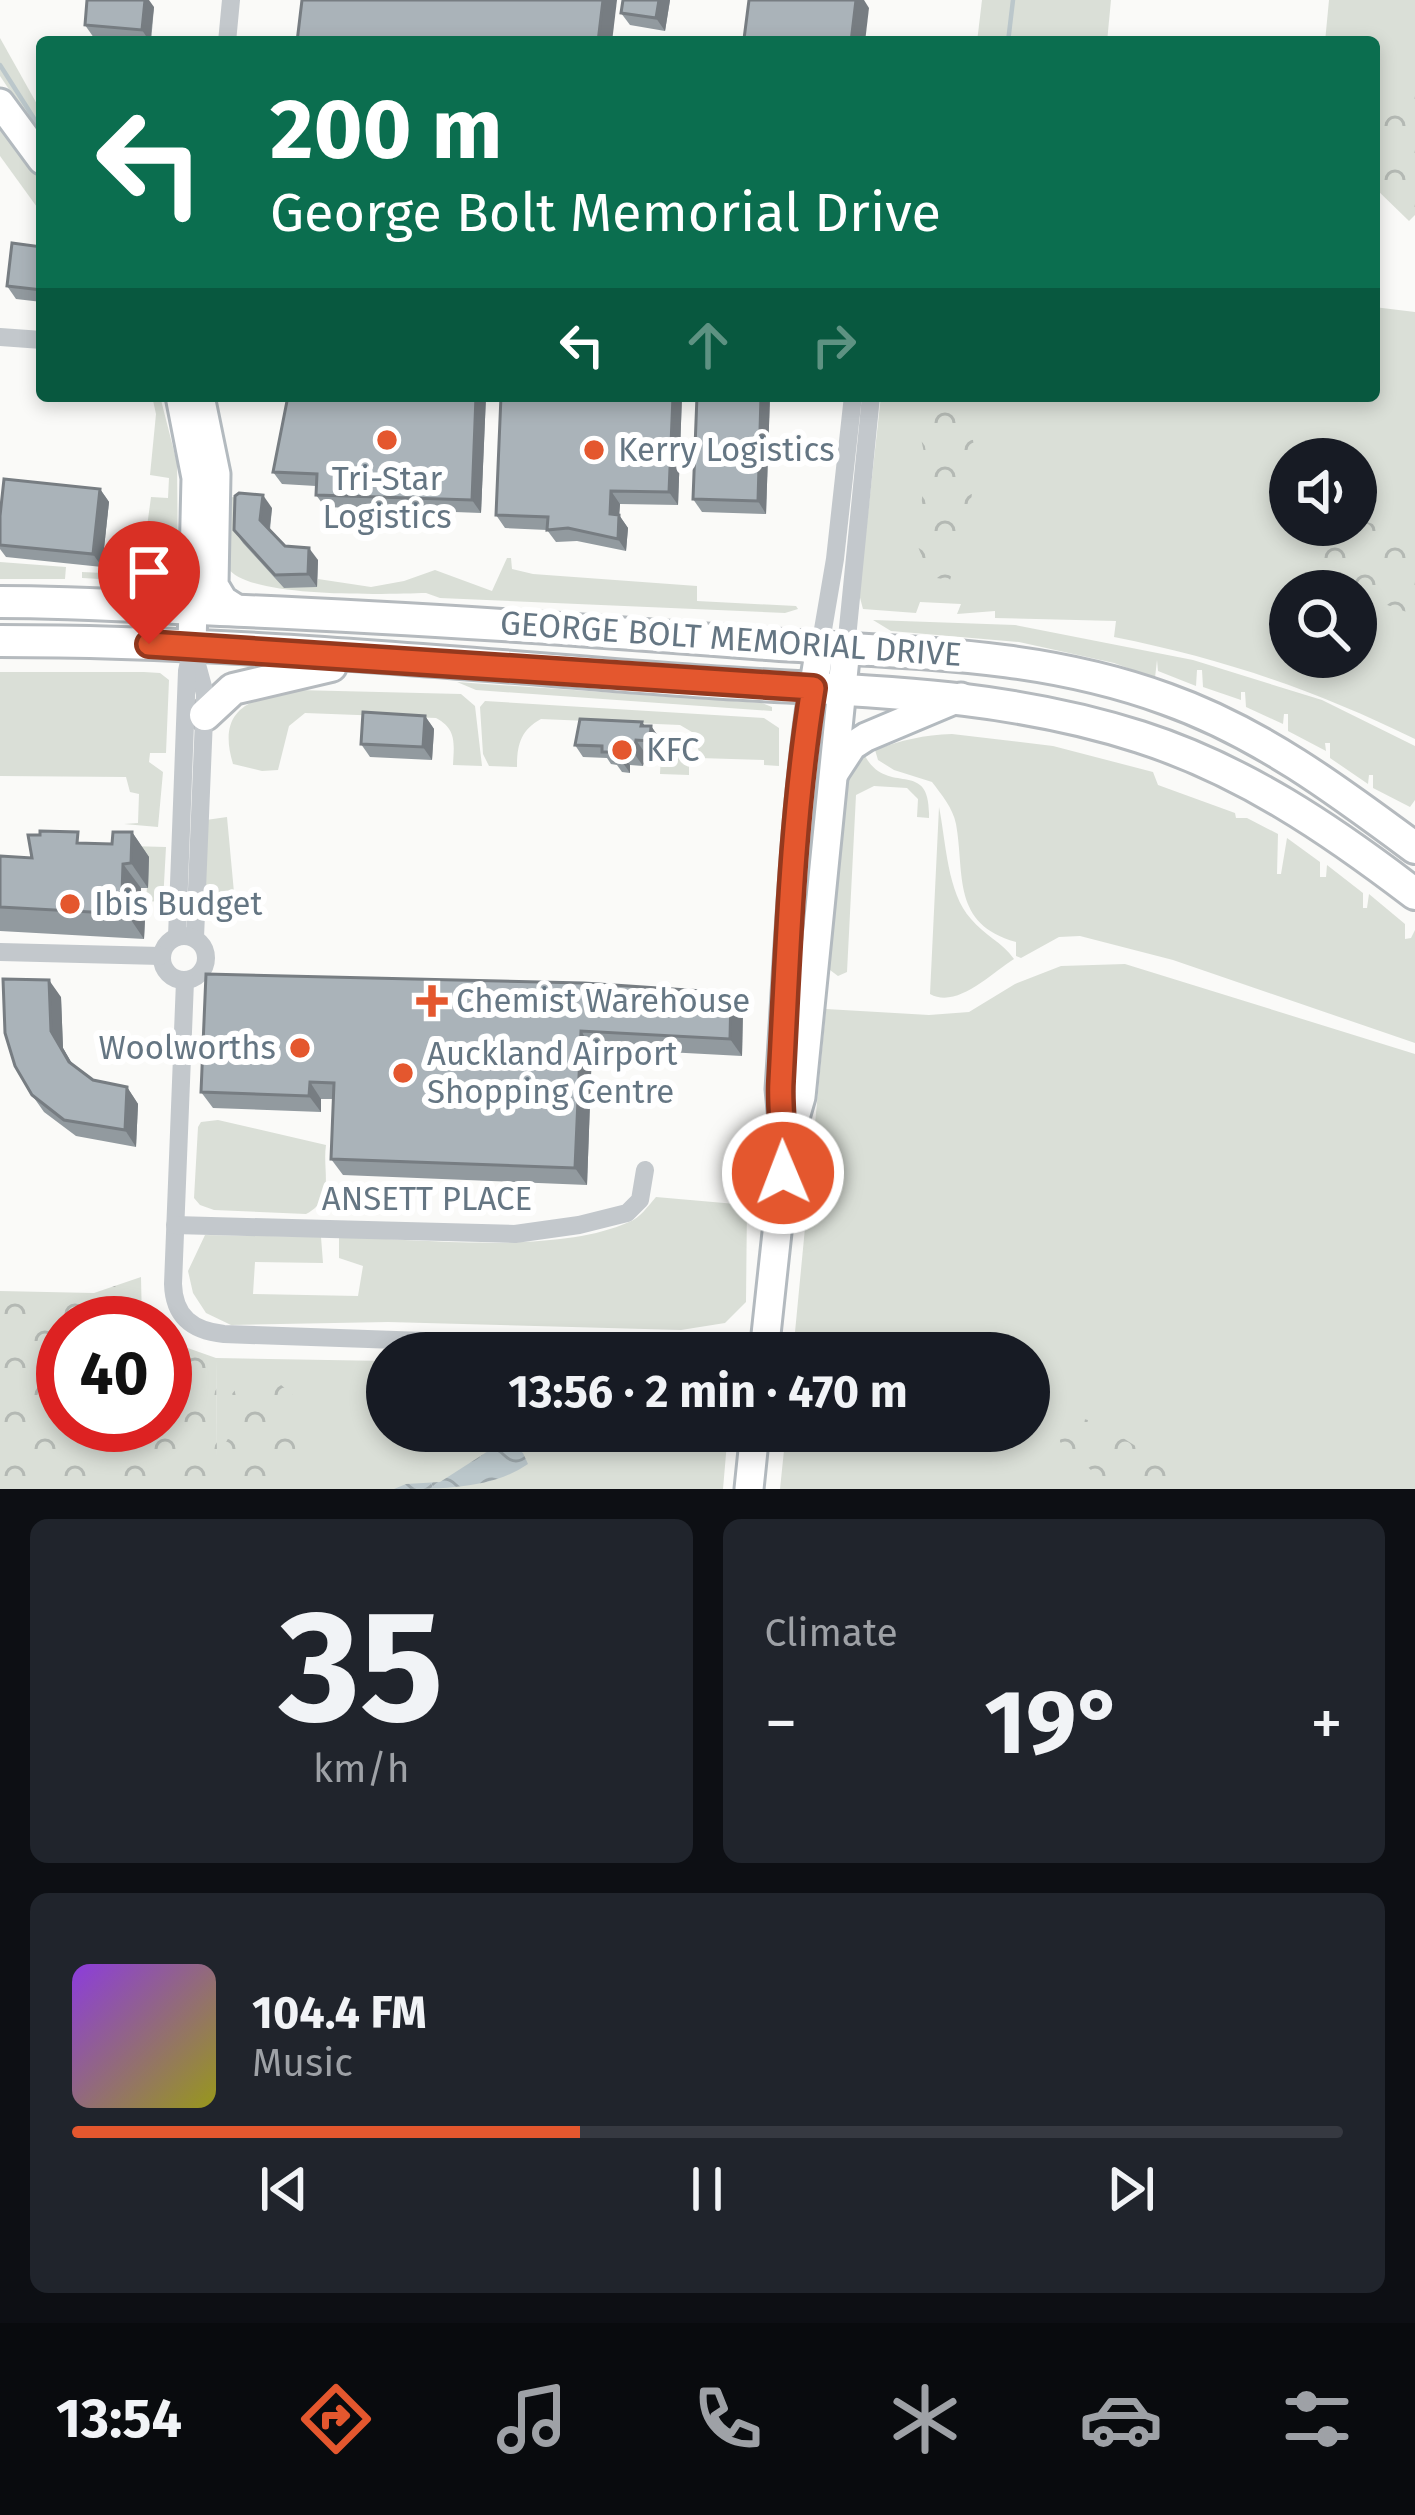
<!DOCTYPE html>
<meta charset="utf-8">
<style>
:root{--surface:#171b24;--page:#20242c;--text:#f1f3f6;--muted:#9ea1a6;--line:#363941;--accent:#e4572e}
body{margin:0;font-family:"Fira Sans",sans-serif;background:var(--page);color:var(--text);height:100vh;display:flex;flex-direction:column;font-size:45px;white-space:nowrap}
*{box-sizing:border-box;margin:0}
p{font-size:39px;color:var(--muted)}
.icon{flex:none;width:66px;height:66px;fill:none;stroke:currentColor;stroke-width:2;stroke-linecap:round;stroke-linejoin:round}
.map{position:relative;height:1489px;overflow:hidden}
.drawer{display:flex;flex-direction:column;gap:30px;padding:30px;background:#0d0f14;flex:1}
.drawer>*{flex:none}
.top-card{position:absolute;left:36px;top:36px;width:1344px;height:366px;border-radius:12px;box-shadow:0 6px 18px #0003;background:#0b6e4f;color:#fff;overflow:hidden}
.buttons{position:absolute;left:1269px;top:438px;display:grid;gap:24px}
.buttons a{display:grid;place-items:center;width:108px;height:108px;border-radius:50%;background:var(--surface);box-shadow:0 6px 18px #0003;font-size:60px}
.speed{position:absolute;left:36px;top:1296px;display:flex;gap:24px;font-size:60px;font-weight:700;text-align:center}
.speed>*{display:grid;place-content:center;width:156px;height:156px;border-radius:50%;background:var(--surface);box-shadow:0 6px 18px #0003;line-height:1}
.speed .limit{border:18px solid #d22;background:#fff;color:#111}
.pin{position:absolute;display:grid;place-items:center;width:102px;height:102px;color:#fff;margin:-123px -51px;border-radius:50% 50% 50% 0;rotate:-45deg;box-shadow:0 0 12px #0007}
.pin .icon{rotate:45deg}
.me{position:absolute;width:132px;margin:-66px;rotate:359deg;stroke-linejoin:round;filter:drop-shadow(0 0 9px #0008)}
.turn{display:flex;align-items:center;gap:42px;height:252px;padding:0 36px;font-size:54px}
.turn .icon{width:156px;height:156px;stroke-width:2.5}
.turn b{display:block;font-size:84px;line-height:102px}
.lanes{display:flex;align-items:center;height:114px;padding:0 36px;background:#0003;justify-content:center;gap:60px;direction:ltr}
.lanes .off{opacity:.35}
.big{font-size:90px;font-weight:700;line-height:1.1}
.drawer .card{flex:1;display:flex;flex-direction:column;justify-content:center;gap:18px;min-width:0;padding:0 42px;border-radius:18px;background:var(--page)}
.drawer .dial{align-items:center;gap:0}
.dial b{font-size:156px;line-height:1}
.song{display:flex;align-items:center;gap:36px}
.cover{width:144px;height:144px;border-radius:18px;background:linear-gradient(135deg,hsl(270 70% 55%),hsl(60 70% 35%))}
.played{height:12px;border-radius:6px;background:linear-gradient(90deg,var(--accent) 40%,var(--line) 40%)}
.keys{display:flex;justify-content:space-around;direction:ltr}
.heat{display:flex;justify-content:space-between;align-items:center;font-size:66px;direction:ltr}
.drawer .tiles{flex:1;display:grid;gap:30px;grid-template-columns:1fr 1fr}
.card:last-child{grid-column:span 2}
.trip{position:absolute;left:366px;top:1332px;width:684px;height:120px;border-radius:60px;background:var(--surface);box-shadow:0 6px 18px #0003;font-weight:700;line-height:120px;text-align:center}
.tab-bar{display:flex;height:192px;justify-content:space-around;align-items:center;background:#090b0e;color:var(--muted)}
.tab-bar .icon{width:84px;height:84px}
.tab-bar .active{color:var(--accent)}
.tab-bar b{font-size:54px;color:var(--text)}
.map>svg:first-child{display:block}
</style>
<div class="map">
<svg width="1415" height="1489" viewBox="0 0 1415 1489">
<defs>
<pattern id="forest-crowns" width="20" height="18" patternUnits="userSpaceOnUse" patternTransform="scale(3)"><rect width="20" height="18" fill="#dadfd7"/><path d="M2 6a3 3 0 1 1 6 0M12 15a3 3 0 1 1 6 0" fill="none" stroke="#b4b9b4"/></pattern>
<pattern id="water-waves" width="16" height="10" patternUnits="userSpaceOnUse" patternTransform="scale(3)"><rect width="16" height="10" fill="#bbc7cb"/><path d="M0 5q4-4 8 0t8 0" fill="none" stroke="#9ca6aa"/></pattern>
</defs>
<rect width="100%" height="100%" fill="#fafaf8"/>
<!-- green -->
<g fill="#dadfd7" fill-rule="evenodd">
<path d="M982 0H1111L1107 42H977Z"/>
<path d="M1329 0H1415V134L1374 130V42H1325Z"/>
<path d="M0 38 42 113V138L0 76Z"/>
<path d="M0 123 42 182V214L0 156Z"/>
<path d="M1374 307 1415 312V739C1315 690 1224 659 1114 637L1116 621 995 618V611L957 614 961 604 920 602 916 613 863 609 859 594 881 396H1374ZM1290 459H1356V525H1290ZM1290 591H1356V657H1290Z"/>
<path d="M152 396H160L177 463 178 571 170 583 82 578V572C107 573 127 578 136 550L144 549 151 497 168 498 169 478 150 475 156 414Z"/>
<path d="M230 497 247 498 248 509 316 587 318 579 371 587 404 581 435 570 492 591 507 558H511L512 569 533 574 697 586V601L796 606 798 609 785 613 440 598 426 593C387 594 248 599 228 568Z"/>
<path d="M0 562 66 567 65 579H0Z"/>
<path d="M873 620 1015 625 1193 660 1322 700 1415 746V800L1410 807 1373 788V775H1369L1368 784 1330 758V743H1325L1326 751 1288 731V714H1284L1283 724 1246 707 1245 692H1241V700L1203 687 1202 670H1197L1196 686 1158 671 1157 660 1155 678 1114 663 1019 642 891 631Z"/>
<path d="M0 672H144L160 673 169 680 166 753H150L149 762 163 772 158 827 124 824 138 823 139 794 130 792 126 777 0 776Z"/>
<path d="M457 682 762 703 772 707V711L476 690Z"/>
<path d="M297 690 461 694 475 706 482 766 453 765C454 744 457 729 436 718L305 713 289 726 278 770 262 771 233 764C216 708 251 698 297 690Z"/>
<path d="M485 701 764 718 779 728V777V766L764 765V760L699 758 697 735 680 725 541 719C521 730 517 744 517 767L489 766 483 754 480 707Z"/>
<path d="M662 733 683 736 689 742V775L660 774Z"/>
<path d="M952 734 1053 746 1153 772 1158 785 1235 813 1236 818H1247L1278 834 1277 874H1281L1287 838 1320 862V877H1326L1327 865 1363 893V908H1367L1369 894 1405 924V939L1411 938 1415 930V1043L1173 960 1080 936 1059 937 1021 958 1016 956V942C951 924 965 874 956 824 953 808 941 794 932 782L894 770 878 760 875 750C901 740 924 735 952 734Z"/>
<path d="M865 756C888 798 931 756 929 818L917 817 918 799 907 788 874 786 856 795 847 972 838 976 826 967 841 802 847 781Z"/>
<path d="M939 807C946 841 947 893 971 919 984 935 1002 942 1014 959 990 974 957 1009 930 994Z"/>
<path d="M227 817 236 914 205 913 206 820Z"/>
<path d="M130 846 166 847 163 902 146 901 149 857Z"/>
<path d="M1125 964 1415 1054V1489H780L786 1431H1029V1353H793L826 1009 929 1015 969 1012 1015 984 1061 966Z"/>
<path d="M218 1120 326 1145C322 1172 336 1198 306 1214L214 1210 200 1205 194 1198 198 1127 201 1122Z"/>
<path d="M656 1197 747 1205 746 1302 725 1323 681 1330 388 1322 231 1325 206 1313 193 1293 188 1271 205 1235 321 1237 323 1263 255 1262 253 1294 358 1296 363 1266 339 1258V1237C420 1239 556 1255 629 1222 640 1218 648 1206 656 1197Z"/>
<path d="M216 1358 387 1361V1431H728L723 1489H217Z"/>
</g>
<!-- forest -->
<g fill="url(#forest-crowns)">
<path d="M1415 81V215L1409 221 1374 187V137Z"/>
<path d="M912 396H959C990 453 968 522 950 580L930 577 917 544 926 462Z"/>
<path d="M1356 518 1415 539V615L1340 588 1301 563 1321 525H1356Z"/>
<path d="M141 1277 142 1323H63V1425H165V1340L216 1358 217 1457 229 1437 219 1410 236 1389 259 1378 280 1384 296 1398 293 1436 297 1458 285 1489H0V1291L94 1293Z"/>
<path d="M1061 1412 1101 1424 1203 1489H1112L1060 1442Z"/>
</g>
<!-- water -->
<path fill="url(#water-waves)" d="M507 1439 523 1453 528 1464C492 1489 442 1489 394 1489L406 1484 440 1482Z"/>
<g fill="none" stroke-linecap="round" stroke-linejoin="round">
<!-- stream -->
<g stroke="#bbc7cb" stroke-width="4.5">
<path d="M1008 42 1013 0"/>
<path d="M0 65 42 131"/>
</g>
<defs>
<g id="secondary">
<path d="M0 103 42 160"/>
<path d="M180 396 196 478 192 646"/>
<path d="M200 396 216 474 214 585 223 600 240 611"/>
<path d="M835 772 852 746 866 737 961 697"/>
<path d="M784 1132 780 1089C790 942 795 793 820 647"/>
<path d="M764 1353 786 1149 801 1097 846 648"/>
<path d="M749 1489 755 1431"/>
</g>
<g id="primary">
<path d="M0 602C82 602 163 608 245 611 415 618 584 630 754 643 896 654 1029 649 1166 699 1259 732 1337 790 1415 848"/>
<path d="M0 641C227 641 455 663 681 680 838 692 988 688 1140 737 1243 770 1330 829 1415 894"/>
<path d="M205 715 233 689 331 666"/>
</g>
</defs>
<!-- secondary casing -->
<use href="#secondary" stroke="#b3babf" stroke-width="33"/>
<!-- primary casing -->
<use href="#primary" stroke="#b5babe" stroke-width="36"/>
<!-- street -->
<g stroke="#c3c8cc" stroke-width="18">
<path d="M227 42 231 0"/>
<path d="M0 337 42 340"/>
<path d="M192 646 205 694 195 938"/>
<path d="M820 647 835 559 853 396"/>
<path d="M846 648 871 396"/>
<circle cx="184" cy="958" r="22"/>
<path d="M177 937 187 671 192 648"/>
<path d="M0 952 161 956"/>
<path d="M185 981 173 1284C174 1317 193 1331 224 1334L764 1353"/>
<path d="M175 1225 515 1234 579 1225 627 1213 640 1200 645 1170"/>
</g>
<!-- secondary -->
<use href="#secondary" stroke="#fff" stroke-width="27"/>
<!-- primary -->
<use href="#primary" stroke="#fff" stroke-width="30"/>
</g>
<!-- wall -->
<g fill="#929a9f">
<path d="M623 0H670L665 31 630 25 621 13Z"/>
<path d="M154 7 151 42 94 38 85 25Z"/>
<path d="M42 247V302L16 299 7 286Z"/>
<path d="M486 396 481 513 325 507 316 495V486L282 484 273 472Z"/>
<path d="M501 396H682L678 505 620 504 619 515 628 528 626 551 577 541 556 542 547 530 505 528 496 515Z"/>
<path d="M697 396H770L766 514 702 512 693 499Z"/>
<path d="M100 489 109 502 102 567 6 557 0 549V516Z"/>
<path d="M272 508 270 530 285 546 318 560 317 587 284 588 243 543 234 530Z"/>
<path d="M425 716 434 729 432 760 370 757 361 744Z"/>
<path d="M642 722 645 726H651L660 739 659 753H645L643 766 630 765V773L622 772 617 765 611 764 607 758 583 757 575 745Z"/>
<path d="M132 832 149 857 148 888H141L140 912 145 919 144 939 0 931V856L32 858 112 844Z"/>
<path d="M731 993 743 1009 742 1056 592 1048 587 1185 343 1175 331 1159 334 1099H321V1112L213 1108 201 1092Z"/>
<path d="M61 997 63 1048 73 1065 93 1080 127 1087 138 1104 136 1147 76 1136 44 1112 32 1095Z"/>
</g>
<!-- shaded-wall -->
<g fill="#777d82">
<path d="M145 0H149L154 7 150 42 142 30Z"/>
<path d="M603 0H617L612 42H598Z"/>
<path d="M659 0H670L665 31 656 18Z"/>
<path d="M856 0H864L869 8 865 42H851Z"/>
<path d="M476 396H486L481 513 472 500Z"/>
<path d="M673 396H682L678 505 669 492Z"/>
<path d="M761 396H770L766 514 758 501Z"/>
<path d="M100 489 109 502 102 567 93 554Z"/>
<path d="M611 491 620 504 619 518V515L628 528 626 551 618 539 610 514Z"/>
<path d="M263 495 272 508 269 533 260 520Z"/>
<path d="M309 548 318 560 317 587 308 574Z"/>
<path d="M425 716 434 729 432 760 423 747Z"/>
<path d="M642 722 651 734V726L660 739 659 753 641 726Z"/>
<path d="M636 740 645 753 643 766 634 753Z"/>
<path d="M621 753 630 765V773L621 760Z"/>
<path d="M132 832 149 857 148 888 131 863Z"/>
<path d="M123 864 141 888 140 912 145 919 144 939 127 914 122 894Z"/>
<path d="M49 980 61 997 63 1048 80 1078 51 1031Z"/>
<path d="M731 993 743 1009 742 1056 730 1039Z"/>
<path d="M581 1031 592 1048 587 1185 575 1168Z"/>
<path d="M310 1082 321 1099V1112L309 1096Z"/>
<path d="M127 1087 138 1104 136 1147 125 1130Z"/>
</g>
<!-- building -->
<g fill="#aab3b9" stroke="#777d82" stroke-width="3">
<path d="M87 0H145L142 30 85 25Z"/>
<path d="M302 0H603L598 42H297Z"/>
<path d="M623 0H659L656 18 621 13Z"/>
<path d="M749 0H856L851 42H767L744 39Z"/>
<path d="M12 243 42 247V290L7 286Z"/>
<path d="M288 396H476L472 500 316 495 317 474 273 472Z"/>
<path d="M501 396H673L669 492 611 491 610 514 619 515 618 539 568 528 547 530 548 517 496 515Z"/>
<path d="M697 396H761L758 501 693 499Z"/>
<path d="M4 479 100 489 93 554 0 545V516Z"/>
<path d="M239 493 263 495 260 520 285 546 309 548 308 574 275 575 234 530 235 496Z"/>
<path d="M363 712 425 716 423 747 361 744Z"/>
<path d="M580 719 642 722 641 726H651L650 741 636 740 634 753H621V760H614V752H602V746L575 745Z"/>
<path d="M40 831 78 832 77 843 112 844 113 832H132L131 863 123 864 122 894 128 895 127 914 0 907V856L32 858 28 835H40Z"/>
<path d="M206 974 584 983 731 993 730 1039 581 1031 575 1168 331 1159 334 1083 310 1082 309 1096 201 1092Z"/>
<path d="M3 979 49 980 51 1031 69 1062 93 1080 127 1087 125 1130 64 1120 32 1095 15 1066 5 1033Z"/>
</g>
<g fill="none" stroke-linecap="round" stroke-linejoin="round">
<defs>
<path id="route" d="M149 644 813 688C792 817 788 951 781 1081 779 1112 786 1142 783 1173"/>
</defs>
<!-- route casing -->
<use href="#route" stroke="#94391e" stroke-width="30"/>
<!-- route -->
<use href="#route" stroke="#e4572e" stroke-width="21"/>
</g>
<!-- markers -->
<g fill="#e4572e" stroke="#fff" stroke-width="4.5">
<circle cx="387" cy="440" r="12"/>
<circle cx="594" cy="450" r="12"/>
<circle cx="622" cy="750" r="12"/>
<circle cx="70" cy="904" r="12"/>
<path d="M426 983h12v12h12v12h-12v12h-12v-12h-12v-12h12z"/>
<circle cx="300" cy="1048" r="12"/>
<circle cx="403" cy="1073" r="12"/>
</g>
<g text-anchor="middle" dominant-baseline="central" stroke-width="12" stroke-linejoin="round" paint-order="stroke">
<!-- poi labels -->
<g font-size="33" fill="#657683" stroke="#fff" text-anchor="start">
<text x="618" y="450">Kerry Logistics</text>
<text x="387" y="479" text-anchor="middle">Tri-Star<tspan x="387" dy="38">Logistics</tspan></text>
<text x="646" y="750">KFC</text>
<text x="94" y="904">Ibis Budget</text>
<text x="456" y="1001">Chemist Warehouse</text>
<text x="276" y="1048" text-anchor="end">Woolworths</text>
<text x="427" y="1054">Auckland Airport<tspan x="427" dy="38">Shopping Centre</tspan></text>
</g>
<!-- street labels -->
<g font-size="33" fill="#657683" stroke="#fff">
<text transform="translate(731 639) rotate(4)">GEORGE BOLT MEMORIAL DRIVE</text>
<text x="427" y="1199">ANSETT PLACE</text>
</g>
</g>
</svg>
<div class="buttons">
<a><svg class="icon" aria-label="sound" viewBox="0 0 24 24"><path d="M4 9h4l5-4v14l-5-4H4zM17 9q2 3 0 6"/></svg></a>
<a><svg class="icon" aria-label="search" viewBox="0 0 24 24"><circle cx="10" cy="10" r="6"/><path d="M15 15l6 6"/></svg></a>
</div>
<div class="speed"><div class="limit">40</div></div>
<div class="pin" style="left:149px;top:644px;background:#d93025"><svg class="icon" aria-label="arrive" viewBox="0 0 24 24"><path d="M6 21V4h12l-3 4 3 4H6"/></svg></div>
<svg class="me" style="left:783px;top:1173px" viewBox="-20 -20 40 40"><circle r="17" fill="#e4572e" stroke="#fff" stroke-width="3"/><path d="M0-11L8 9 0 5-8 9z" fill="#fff"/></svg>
<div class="trip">13:56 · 2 min · 470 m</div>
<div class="top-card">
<div class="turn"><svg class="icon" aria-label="left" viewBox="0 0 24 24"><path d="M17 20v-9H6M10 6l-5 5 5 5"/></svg><div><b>200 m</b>George Bolt Memorial Drive</div></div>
<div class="lanes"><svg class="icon" aria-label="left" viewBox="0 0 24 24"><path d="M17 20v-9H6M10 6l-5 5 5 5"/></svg><svg class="icon off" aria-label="ahead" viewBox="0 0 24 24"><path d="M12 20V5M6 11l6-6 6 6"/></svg><svg class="icon off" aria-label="right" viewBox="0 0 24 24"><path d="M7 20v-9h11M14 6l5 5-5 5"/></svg></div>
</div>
</div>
<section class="drawer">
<div class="tiles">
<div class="card dial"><b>35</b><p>km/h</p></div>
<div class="card"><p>Climate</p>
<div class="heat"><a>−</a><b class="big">19°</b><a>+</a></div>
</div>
<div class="card">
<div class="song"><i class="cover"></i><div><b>104.4 FM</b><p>Music</p></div></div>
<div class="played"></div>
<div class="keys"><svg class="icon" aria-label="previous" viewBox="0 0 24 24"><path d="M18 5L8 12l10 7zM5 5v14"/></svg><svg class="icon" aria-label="pause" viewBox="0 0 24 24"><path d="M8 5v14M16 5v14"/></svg><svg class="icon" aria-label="next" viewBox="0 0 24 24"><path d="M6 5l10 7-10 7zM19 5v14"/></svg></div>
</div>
</div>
</section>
<nav class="tab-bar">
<b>13:54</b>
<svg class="icon active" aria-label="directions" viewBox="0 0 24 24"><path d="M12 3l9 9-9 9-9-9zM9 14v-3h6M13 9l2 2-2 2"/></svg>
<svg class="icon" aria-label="music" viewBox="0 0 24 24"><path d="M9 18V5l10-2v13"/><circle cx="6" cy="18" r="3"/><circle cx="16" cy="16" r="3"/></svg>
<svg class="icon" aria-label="phone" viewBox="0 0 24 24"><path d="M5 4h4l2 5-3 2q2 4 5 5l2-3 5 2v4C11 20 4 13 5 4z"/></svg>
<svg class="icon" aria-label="climate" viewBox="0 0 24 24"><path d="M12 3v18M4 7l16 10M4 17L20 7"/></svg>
<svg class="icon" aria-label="car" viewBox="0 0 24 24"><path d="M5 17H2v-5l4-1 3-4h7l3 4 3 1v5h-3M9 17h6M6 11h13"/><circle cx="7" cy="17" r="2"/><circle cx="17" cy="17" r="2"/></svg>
<svg class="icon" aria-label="filters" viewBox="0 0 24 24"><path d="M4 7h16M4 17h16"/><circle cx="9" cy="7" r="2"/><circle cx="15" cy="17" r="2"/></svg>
</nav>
